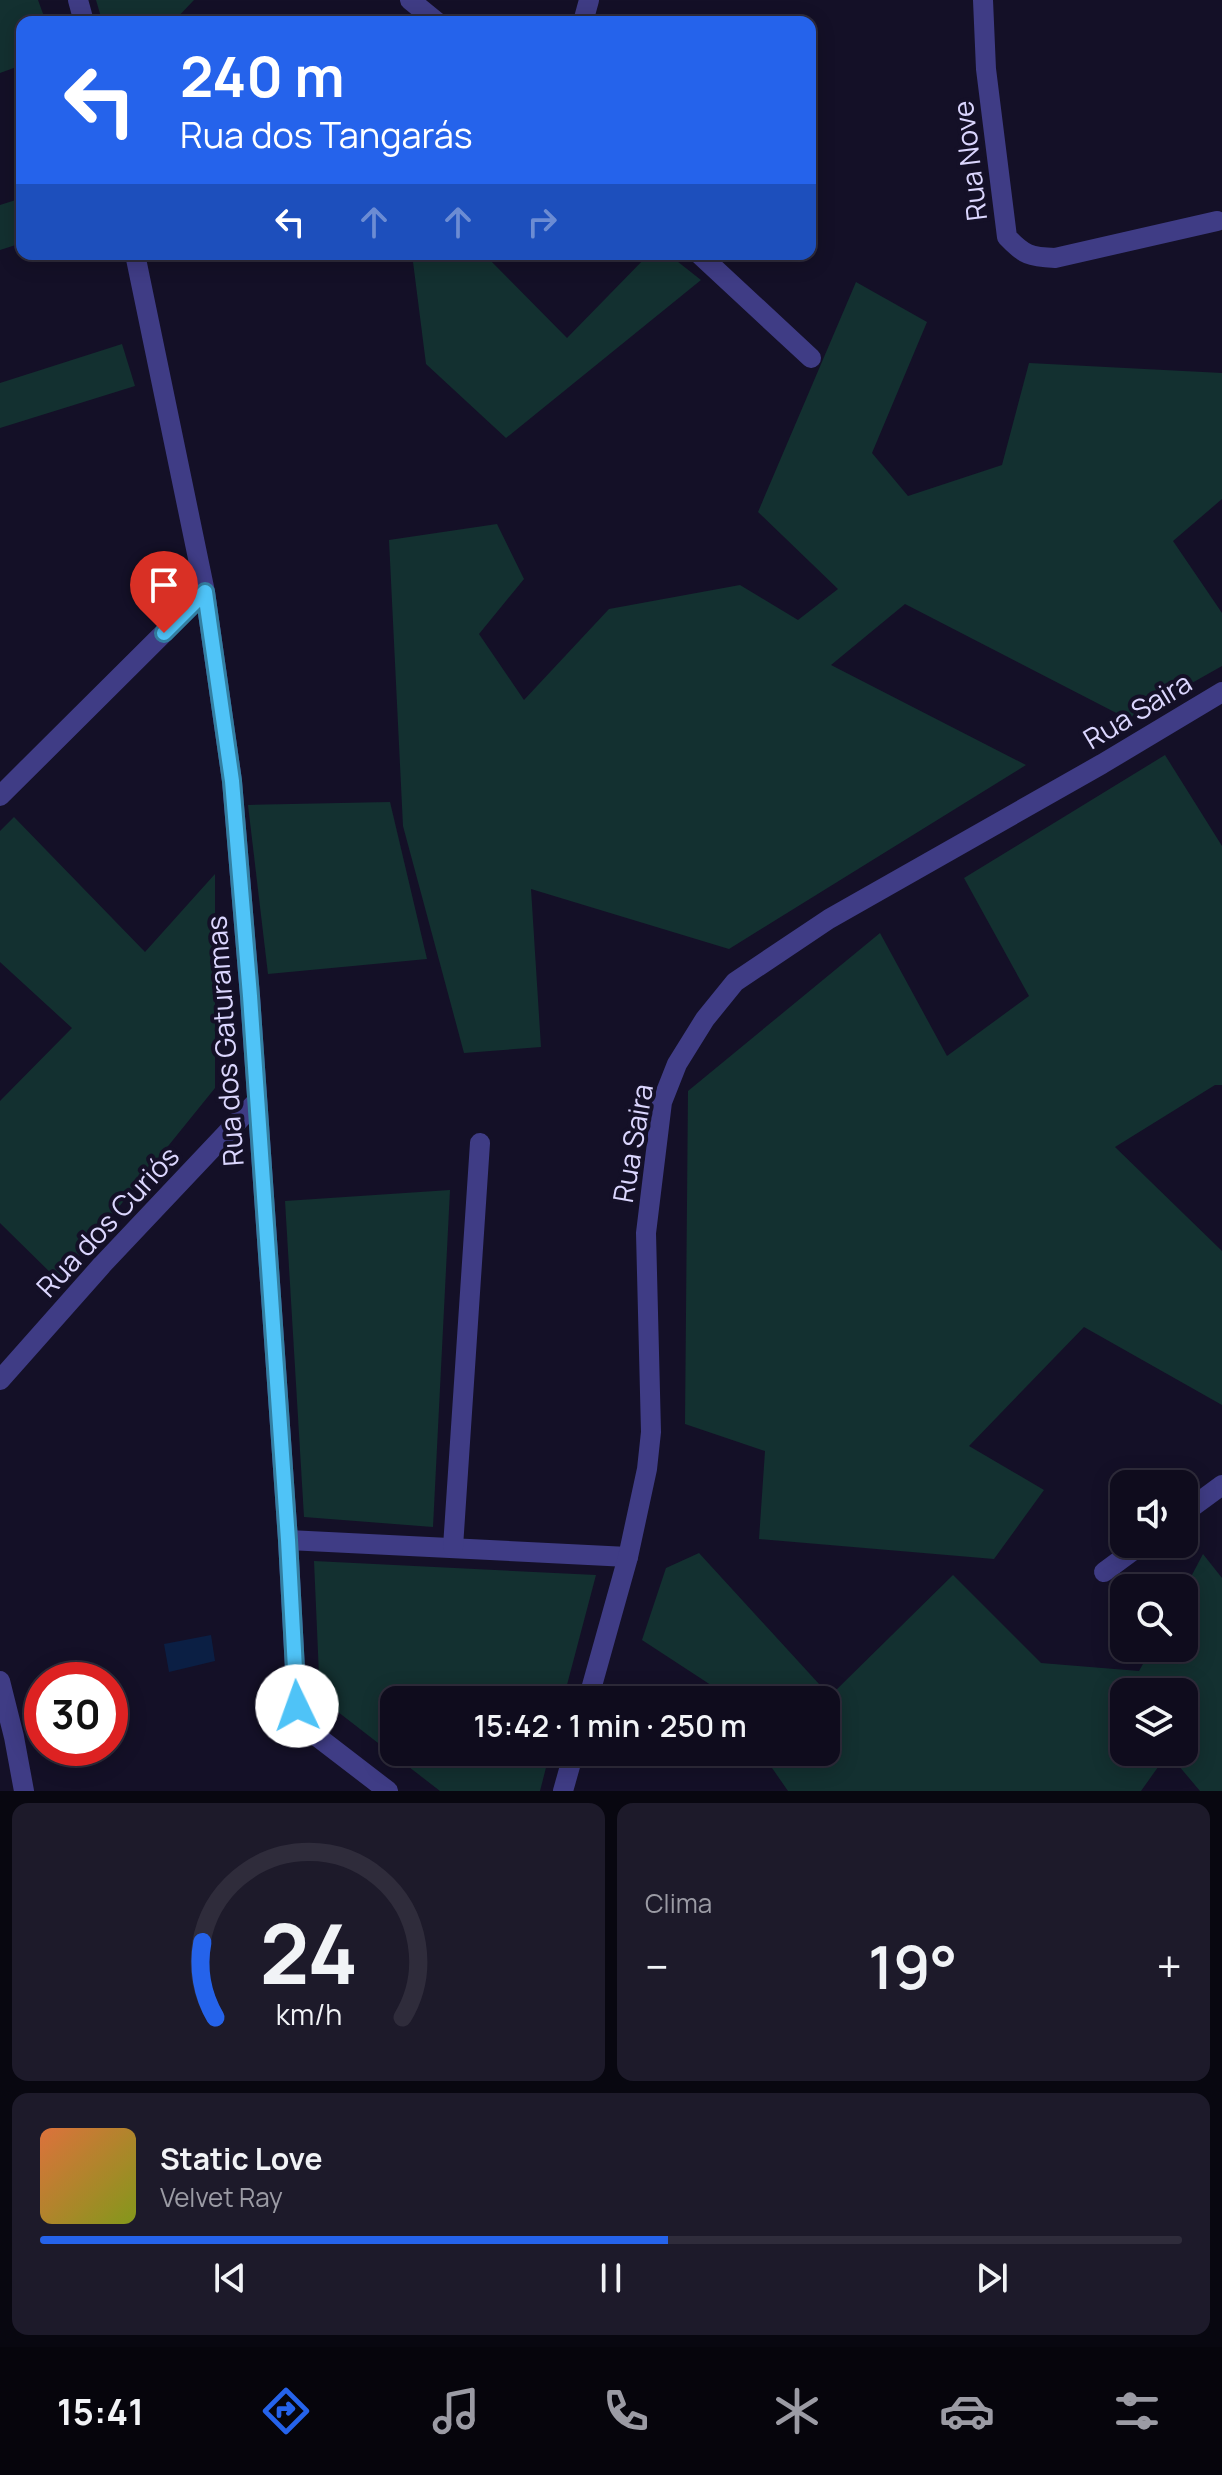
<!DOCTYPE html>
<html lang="pt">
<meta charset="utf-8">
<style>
:root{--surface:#0f0c1d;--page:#1d1a2a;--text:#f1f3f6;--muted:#9b9ba4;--line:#2f2c3b;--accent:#2563eb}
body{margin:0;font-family:Manrope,sans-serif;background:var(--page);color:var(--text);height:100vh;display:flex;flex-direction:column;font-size:30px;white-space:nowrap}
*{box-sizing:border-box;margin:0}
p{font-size:26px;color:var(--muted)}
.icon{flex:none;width:44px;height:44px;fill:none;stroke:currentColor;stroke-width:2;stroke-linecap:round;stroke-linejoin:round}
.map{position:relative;height:1791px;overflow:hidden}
.sheet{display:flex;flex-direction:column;gap:12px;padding:12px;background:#080710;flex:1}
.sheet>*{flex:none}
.hud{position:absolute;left:16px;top:16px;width:800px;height:244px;border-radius:16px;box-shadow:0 4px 20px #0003,0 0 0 2px var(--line);background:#2563eb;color:#fff;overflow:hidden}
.controls{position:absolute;left:1110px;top:1470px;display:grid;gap:16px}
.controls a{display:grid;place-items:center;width:88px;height:88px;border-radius:16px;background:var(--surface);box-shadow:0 4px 20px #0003,0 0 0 2px var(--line);font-size:40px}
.speed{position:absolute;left:24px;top:1662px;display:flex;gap:16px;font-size:40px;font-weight:700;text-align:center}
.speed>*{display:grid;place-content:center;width:104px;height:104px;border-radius:50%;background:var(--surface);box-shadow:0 4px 20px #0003,0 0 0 2px var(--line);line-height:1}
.speed .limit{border:12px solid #d22;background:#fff;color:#111}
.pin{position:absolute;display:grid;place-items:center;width:68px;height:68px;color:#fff;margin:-82px -34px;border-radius:50% 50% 50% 0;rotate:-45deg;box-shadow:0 0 8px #0007}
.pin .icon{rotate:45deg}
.me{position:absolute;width:88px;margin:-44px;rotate:357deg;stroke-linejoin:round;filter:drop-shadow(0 0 6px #0008)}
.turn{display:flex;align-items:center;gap:28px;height:168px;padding:0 32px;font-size:36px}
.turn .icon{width:104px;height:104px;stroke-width:2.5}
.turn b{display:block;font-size:56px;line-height:68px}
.lanes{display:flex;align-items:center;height:76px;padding:0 32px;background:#0003;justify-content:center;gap:40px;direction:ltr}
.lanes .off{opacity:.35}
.big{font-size:60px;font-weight:600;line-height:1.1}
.sheet .tile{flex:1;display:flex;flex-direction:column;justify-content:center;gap:12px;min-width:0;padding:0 28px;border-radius:16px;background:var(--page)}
.sheet .dial{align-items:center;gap:0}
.dial svg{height:208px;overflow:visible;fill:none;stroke:var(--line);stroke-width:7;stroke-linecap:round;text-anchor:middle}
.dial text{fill:var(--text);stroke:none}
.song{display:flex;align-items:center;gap:24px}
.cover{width:96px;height:96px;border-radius:12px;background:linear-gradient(135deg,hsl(20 70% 55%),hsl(70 70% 35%))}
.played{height:8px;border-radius:4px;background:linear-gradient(90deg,var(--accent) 55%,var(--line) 55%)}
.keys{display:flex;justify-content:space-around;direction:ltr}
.heat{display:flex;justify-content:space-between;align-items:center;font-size:44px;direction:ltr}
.sheet .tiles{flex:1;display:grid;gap:12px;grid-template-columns:1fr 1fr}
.tile:last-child{grid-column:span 2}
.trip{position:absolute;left:380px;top:1686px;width:460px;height:80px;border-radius:16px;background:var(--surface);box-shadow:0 4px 20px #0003,0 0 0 2px var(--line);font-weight:600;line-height:80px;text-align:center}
.dock{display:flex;height:128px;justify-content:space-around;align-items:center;background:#06050c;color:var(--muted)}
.dock .icon{width:56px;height:56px}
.dock .current{color:var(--accent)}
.dock b{font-size:36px;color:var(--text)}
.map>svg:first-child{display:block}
</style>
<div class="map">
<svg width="1222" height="1791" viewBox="0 0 1222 1791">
<rect width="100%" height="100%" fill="#141027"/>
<!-- green -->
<g fill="#133030" fill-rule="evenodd">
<path d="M0 0H38L46 22H22V65L0 73Z"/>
<path d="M96 0H194L173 22H121L101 17Z"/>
<path d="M22 198V243L0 250V205Z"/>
<path d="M412 254H484L567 338 649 254H668L701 280 506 438 426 364Z"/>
<path d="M856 282 927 322 872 453 908 496 1002 465 1029 363 1222 373V499L1173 541 1222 613V666L1128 719 905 604 831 665 1026 765 729 949 531 889 541 1047 464 1053 403 826 389 540 497 524 524 579 479 634 524 700 609 609 740 585 798 620 838 589 758 512Z"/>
<path d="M122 344 135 386 0 428V383Z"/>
<path d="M1165 755 1222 846V1085H1215L1115 1147 1222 1251V1405L1084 1327 969 1446 1044 1490 994 1559 759 1539 765 1451 685 1424 688 1091 880 933 947 1056 1029 996 964 878Z"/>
<path d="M390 802 427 959 268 974 248 805Z"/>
<path d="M14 817 145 952 215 874V1088L59 1281 0 1223V1101L72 1028 0 962V831Z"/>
<path d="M450 1190 433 1527 304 1517 285 1201Z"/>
<path d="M699 1553 830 1696 953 1575 1041 1663 1139 1671 1152 1648H1184V1590L1203 1554 1222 1578V1791H1200L1168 1753 1141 1791H788L761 1752H826V1700H724L717 1689 642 1640 666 1568ZM1124 1692H1184V1752H1124Z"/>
<path d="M314 1561 596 1575 563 1700H394V1752H550L540 1791H440L320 1698Z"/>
</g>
<!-- water -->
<path fill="#0b1f44" d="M211 1635 215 1661 169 1672 164 1644Z"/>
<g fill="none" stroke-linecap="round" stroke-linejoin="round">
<!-- minor -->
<g stroke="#3f3c85" stroke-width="20">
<path d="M78 0 84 22"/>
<path d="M410 0 437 22"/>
<path d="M983 0 986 69 1007 237C1024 255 1030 257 1055 258L1217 221"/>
<path d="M583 22 589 0"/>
<path d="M135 254 205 592 232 781 250 996 288 1540 297 1706 306 1728 388 1791"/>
<path d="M699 254 811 358"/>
<path d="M0 796 205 592"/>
<path d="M0 1380 102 1265 256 1102"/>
<path d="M1184 1513 1222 1485"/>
<path d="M288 1540 628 1557"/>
<path d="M453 1547 480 1143"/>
<path d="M1104 1572 1142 1544"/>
<path d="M0 1681 14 1737 24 1791"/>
<path d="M588 1700 628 1557 647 1469 651 1432 646 1233 662 1102 677 1064 705 1019 735 982 829 919 1102 764 1222 692"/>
<path d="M563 1791 574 1752"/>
</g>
</g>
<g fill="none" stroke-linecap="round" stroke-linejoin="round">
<defs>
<path id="route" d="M164 633 205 592 232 781 250 996 288 1540 297 1706"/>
</defs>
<!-- route casing -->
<use href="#route" stroke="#337fa1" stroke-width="20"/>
<!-- route -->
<use href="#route" stroke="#4fc3f7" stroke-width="14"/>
</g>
<g text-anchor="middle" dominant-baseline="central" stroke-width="8" stroke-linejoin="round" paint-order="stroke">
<!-- street labels -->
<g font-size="28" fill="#dbd6fe" stroke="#141027">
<text transform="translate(969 161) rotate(-97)">Rua Nove</text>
<text transform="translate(1137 710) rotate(-31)">Rua Saira</text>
<text transform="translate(224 1041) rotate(-94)">Rua dos Gaturamas</text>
<text transform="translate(632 1143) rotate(-80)">Rua Saira</text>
<text transform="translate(107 1221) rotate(-47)">Rua dos Curiós</text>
</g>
</g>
</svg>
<div class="controls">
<a><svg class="icon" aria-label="sound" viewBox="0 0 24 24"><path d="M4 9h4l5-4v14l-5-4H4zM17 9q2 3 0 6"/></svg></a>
<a><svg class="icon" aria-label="search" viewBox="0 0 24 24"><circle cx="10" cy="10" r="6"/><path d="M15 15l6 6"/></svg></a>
<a><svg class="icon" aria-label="layers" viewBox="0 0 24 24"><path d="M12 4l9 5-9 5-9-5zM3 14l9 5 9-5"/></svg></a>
</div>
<div class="speed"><div class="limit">30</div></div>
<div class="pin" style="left:164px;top:633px;background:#d93025"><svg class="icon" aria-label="arrive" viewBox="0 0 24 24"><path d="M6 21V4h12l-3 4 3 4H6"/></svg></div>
<svg class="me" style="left:297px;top:1706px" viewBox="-20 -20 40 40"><circle r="19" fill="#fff"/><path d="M0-13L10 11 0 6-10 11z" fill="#4fc3f7"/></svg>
<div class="trip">15:42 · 1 min · 250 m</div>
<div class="hud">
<div class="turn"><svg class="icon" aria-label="left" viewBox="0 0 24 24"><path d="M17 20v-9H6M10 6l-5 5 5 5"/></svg><div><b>240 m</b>Rua dos Tangarás</div></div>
<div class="lanes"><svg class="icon" aria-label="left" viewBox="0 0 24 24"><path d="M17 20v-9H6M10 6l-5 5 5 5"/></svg><svg class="icon off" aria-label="ahead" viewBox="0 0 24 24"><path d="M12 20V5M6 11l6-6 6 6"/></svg><svg class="icon off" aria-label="ahead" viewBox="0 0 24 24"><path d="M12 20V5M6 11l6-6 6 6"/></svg><svg class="icon off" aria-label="right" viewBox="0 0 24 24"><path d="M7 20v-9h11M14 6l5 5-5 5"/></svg></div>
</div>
</div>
<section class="sheet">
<div class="tiles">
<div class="tile dial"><svg viewBox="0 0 100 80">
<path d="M14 69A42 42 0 1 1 86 69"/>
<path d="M14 69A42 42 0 0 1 9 40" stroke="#2563eb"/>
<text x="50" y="56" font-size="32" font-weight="700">24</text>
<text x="50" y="72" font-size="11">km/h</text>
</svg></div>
<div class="tile"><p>Clima</p>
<div class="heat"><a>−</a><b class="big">19°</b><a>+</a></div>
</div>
<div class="tile">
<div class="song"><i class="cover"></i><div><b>Static Love</b><p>Velvet Ray</p></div></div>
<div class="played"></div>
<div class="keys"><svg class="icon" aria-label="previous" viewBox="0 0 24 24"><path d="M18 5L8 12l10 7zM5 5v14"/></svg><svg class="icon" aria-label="pause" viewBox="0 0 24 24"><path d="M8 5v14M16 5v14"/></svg><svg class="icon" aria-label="next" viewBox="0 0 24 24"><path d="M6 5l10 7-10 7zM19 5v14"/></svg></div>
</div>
</div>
</section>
<nav class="dock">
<b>15:41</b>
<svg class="icon current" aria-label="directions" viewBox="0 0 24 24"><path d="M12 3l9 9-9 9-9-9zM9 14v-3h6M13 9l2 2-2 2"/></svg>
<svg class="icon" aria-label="music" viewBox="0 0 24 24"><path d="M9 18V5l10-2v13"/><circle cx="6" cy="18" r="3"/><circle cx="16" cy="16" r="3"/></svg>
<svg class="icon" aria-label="phone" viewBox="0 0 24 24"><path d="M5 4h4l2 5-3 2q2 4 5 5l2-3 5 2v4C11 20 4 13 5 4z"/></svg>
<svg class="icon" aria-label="climate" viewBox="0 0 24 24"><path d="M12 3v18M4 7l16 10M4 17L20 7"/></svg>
<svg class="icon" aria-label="car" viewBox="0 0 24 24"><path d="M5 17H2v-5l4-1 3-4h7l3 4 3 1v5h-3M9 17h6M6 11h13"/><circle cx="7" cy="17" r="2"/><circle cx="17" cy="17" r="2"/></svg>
<svg class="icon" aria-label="filters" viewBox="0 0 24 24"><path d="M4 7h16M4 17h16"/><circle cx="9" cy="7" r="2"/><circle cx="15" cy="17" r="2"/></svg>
</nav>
